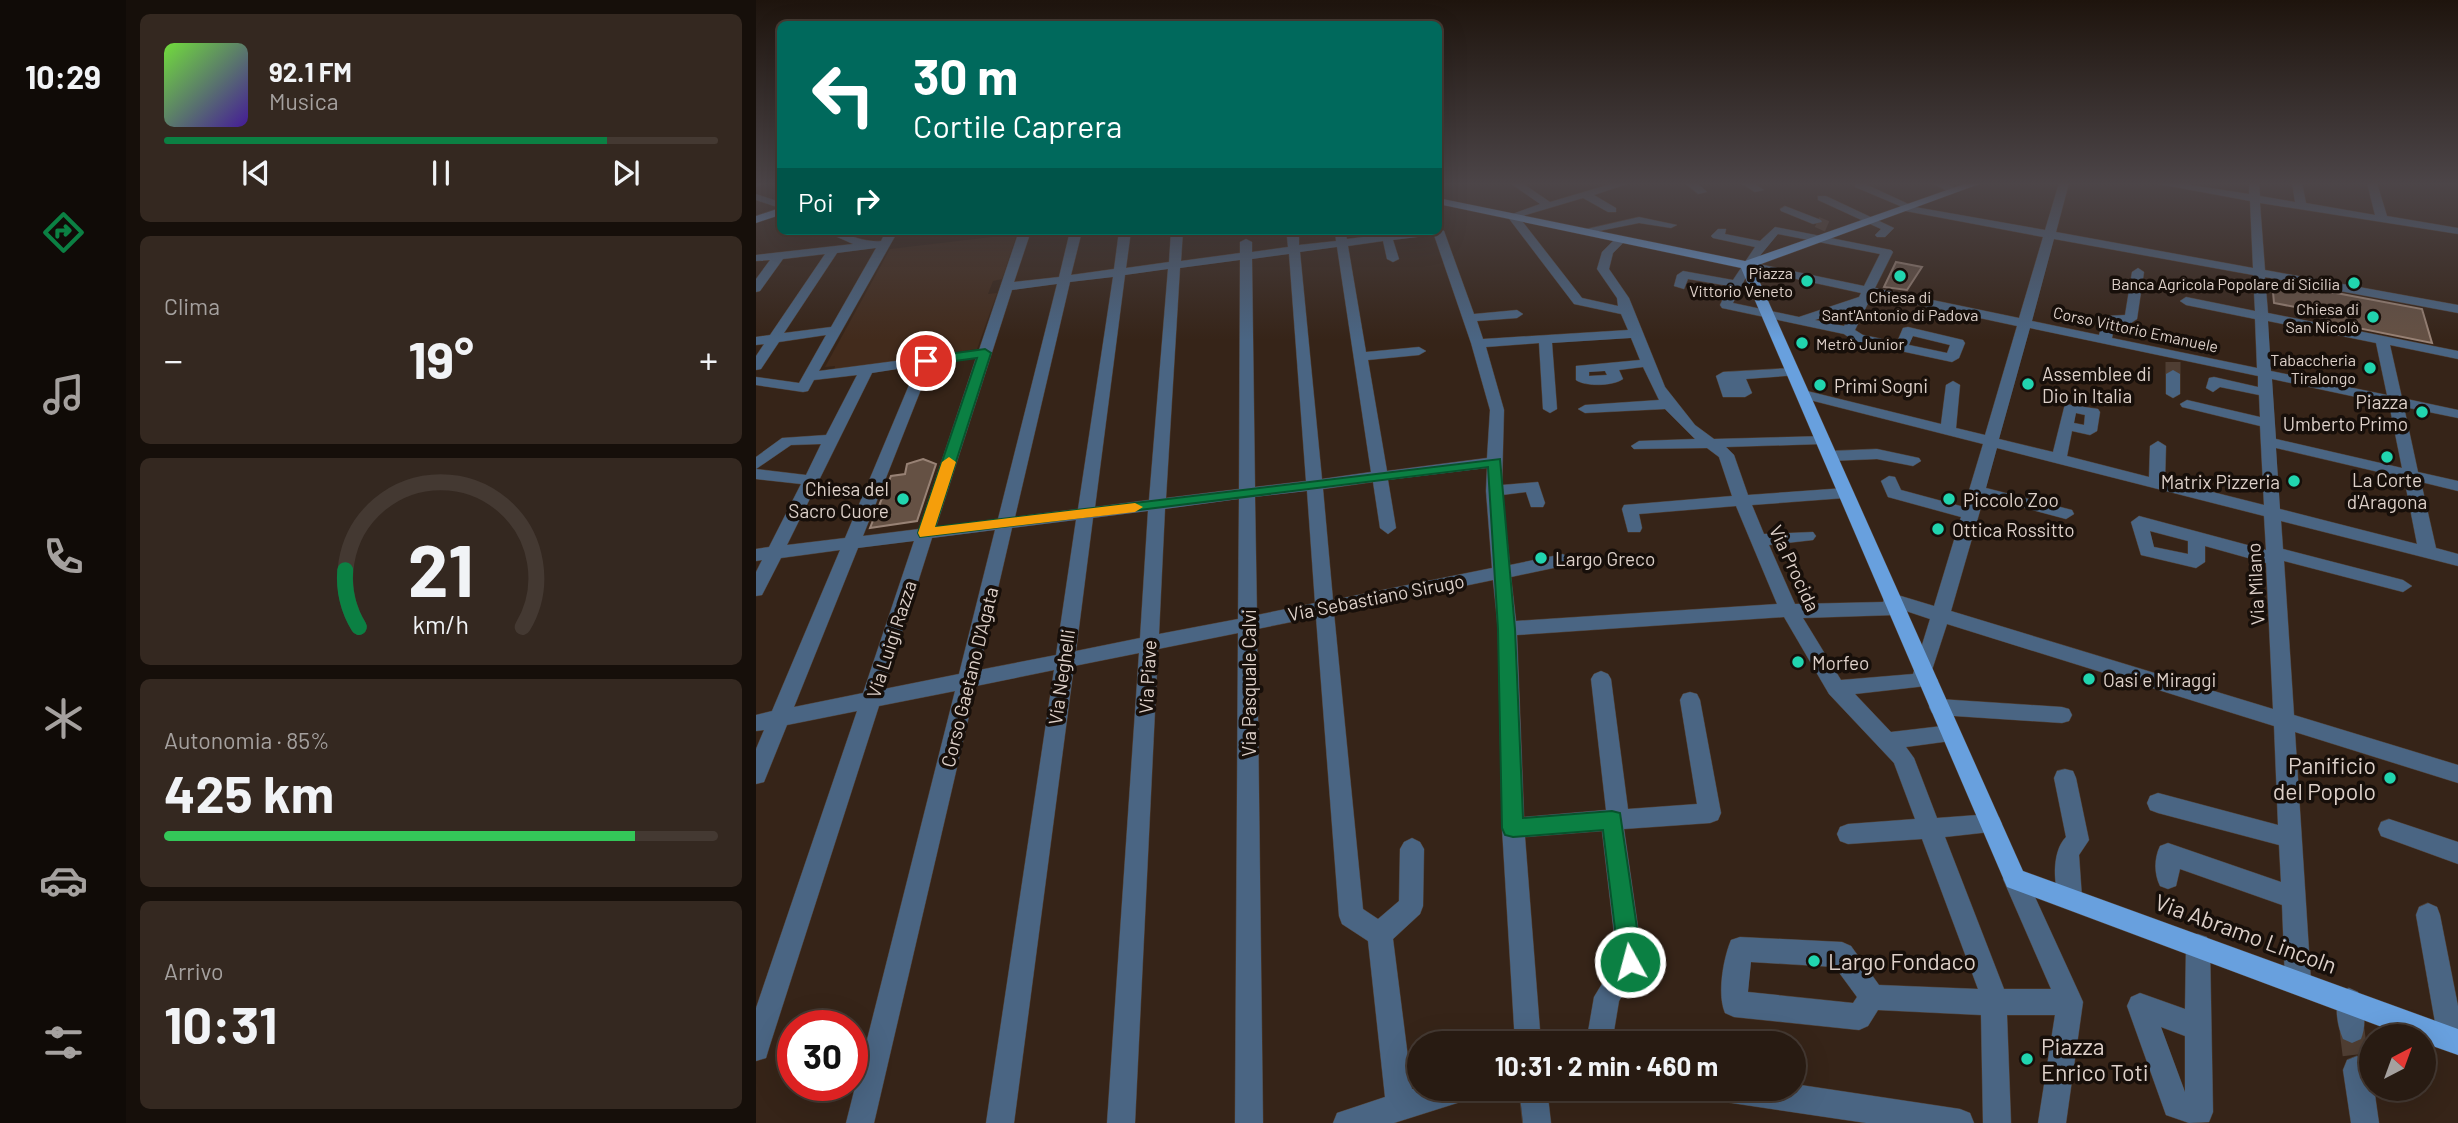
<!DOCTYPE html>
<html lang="it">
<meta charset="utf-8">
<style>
:root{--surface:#281b12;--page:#342820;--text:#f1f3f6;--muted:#a5a19f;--line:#443932;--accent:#0b8043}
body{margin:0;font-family:Barlow,sans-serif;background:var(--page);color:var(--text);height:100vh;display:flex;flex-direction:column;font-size:26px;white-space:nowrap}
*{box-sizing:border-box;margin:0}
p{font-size:23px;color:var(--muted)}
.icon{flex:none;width:38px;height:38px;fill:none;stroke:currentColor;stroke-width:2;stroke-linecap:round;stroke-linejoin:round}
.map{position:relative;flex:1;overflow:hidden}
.sheet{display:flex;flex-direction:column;gap:14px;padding:14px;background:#160f0a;width:630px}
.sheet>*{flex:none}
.hud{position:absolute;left:21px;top:21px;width:665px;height:214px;border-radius:10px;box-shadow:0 7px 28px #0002,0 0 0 2px var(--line);background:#00695c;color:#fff;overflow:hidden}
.needle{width:46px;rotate:41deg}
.controls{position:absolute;left:1603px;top:1024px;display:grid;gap:14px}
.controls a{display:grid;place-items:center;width:77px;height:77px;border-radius:50%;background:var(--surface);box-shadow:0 7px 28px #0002,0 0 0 2px var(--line);font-size:35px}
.speed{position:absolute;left:21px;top:1010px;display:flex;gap:14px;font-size:35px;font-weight:700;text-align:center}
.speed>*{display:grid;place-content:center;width:91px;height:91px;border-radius:50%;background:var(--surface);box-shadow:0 7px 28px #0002,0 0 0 2px var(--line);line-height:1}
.speed .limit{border:10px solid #d22;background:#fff;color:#111}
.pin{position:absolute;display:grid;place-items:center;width:60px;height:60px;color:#fff;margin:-30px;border:4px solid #fff;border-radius:50%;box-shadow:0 2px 7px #0007}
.me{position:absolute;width:77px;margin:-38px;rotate:353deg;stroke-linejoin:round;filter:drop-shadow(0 0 5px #0008)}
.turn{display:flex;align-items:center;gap:24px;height:147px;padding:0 21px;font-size:32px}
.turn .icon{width:91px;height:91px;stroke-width:2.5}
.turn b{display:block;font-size:49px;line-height:60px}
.then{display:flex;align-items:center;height:66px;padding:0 21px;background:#0003;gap:14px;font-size:26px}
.big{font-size:52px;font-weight:700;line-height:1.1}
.sheet .widget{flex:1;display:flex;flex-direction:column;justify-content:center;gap:10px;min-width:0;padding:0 24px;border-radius:10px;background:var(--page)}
.sheet .dial{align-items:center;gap:0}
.dial svg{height:182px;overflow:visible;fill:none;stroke:var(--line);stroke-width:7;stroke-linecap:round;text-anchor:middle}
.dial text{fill:var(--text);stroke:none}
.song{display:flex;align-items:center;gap:21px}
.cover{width:84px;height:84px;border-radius:10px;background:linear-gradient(135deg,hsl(100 70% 55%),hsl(260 70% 35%))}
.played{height:7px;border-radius:4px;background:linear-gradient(90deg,var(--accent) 80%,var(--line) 80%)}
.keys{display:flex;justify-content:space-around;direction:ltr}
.heat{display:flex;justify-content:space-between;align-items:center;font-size:38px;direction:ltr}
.charge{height:10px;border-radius:5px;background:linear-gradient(90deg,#34c759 85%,var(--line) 0)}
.trip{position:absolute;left:651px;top:1031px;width:399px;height:70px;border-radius:35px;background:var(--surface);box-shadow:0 7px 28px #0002,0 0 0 2px var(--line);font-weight:700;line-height:70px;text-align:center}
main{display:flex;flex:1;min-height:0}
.dock{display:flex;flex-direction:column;width:126px;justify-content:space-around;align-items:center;background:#100b07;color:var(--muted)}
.dock .icon{width:49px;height:49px}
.dock .active{color:var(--accent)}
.dock b{font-size:32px;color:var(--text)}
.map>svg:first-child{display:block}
</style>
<main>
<nav class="dock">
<b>10:29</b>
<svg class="icon active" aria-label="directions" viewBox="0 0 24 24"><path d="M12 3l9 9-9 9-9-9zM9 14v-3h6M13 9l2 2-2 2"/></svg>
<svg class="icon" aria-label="music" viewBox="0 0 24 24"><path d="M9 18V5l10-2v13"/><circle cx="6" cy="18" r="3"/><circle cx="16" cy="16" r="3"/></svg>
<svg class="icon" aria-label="phone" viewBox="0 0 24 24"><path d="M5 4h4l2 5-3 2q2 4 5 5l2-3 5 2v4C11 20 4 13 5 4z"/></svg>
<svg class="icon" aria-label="climate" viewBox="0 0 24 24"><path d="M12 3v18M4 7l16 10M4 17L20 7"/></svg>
<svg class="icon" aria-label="car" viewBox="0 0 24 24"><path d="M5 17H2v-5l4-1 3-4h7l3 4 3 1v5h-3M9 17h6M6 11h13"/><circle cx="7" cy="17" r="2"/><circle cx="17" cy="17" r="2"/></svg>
<svg class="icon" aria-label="filters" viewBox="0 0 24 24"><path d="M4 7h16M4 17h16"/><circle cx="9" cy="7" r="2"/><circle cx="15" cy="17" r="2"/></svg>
</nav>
<section class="sheet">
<div class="widget">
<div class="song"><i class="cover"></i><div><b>92.1 FM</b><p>Musica</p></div></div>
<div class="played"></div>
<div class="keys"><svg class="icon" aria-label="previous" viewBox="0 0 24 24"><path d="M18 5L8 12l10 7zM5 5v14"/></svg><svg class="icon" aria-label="pause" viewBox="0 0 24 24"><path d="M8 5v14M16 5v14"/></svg><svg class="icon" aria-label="next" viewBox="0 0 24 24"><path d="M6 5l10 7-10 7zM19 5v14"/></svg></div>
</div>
<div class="widget"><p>Clima</p>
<div class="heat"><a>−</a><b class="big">19°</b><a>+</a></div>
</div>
<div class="widget dial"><svg viewBox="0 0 100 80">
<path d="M14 69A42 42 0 1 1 86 69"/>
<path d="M14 69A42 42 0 0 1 8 44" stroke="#0b8043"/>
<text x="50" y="56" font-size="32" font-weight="700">21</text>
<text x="50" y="72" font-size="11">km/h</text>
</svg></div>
<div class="widget"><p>Autonomia · 85%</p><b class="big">425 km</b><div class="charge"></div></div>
<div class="widget"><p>Arrivo</p><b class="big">10:31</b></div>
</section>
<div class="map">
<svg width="1702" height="1123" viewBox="0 0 1702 1123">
<rect width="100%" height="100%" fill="#362418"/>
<!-- built -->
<path fill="#422b1c" d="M261 234 246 279 237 281 232 294 241 293 221 349 78 370 79 366 69 367 134 249Z"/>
<!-- building -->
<g fill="#655144" stroke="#988275" stroke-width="2">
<path d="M1140 262 1166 267 1151 290 1128 287Z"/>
<path d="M1516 281 1666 309 1676 343 1567 321 1566 312 1518 303Z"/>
<path d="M167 459 180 464 161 521 114 528 135 476 149 474 151 464Z"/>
</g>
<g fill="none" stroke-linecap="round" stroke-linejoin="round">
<!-- minor-tunnel-far2 -->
<path stroke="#4f3e33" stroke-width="11" stroke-dasharray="11 6" stroke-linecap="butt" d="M1061 222 1075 228"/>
<!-- minor-tunnel-far1 -->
<path stroke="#4f3e33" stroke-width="15" stroke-dasharray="15 8" stroke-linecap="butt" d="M1417 362V374"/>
<!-- minor-tunnel -->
<path stroke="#4f3e33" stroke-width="25" stroke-dasharray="25 12" stroke-linecap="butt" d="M1596 1030 1601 1070"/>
<defs>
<g id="minor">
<path d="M0 183H7L0 187Z"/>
<path d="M754 183H766L794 202 858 183H874L838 195 860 208V212H852L827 198 763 217 826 298 862 306 861 298 841 269 846 252 861 237H869V241L857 253 853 269 873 298 909 387 939 425 958 439 1071 436 1074 439 1066 444 970 447 978 455 992 495 1089 488 1097 493 1089 498 996 505 1008 534 1057 532 1060 536 1057 540 1013 545 1039 604 1127 602 1129 595 1135 593 1178 606 1205 517 1132 497 1125 481 1133 476 1139 477 1145 490 1208 507 1227 444 1042 397V391L1047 390 1185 424 1190 385 1197 381 1204 385 1200 428 1229 435 1261 326 1116 295 1099 330 1107 335 1141 342 1147 328 1152 327 1207 340 1209 343 1203 358 1196 362 1098 341 1088 334 966 308 964 305 973 286 932 279 928 289 918 286 921 275 927 271 977 280 999 247 957 238 955 236 962 229H970L969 234 1004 241 1019 227 1135 250 1137 252 1119 288 1263 318 1287 237 1144 210V206L1099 187V183H1107L1159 207 1289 230 1303 183H1313L1300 232 1497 268 1494 201 1397 183H1422L1493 194V183H1503L1504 196 1539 202 1536 183H1546L1550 203 1619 215 1611 183H1621L1631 216 1702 228V234L1504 203 1509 270 1702 305V313L1509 277 1512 313 1702 351V359L1634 345 1646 398 1702 410V418L1648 407 1662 472 1702 481V491L1665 482 1680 548 1702 554V566L1525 521 1527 549 1647 580 1656 586 1647 592 1528 561 1538 715 1702 765V783L1539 732 1555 982 1551 991 1542 995 1533 991 1529 982 1526 905 1424 869 1420 886 1412 889 1404 886C1398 874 1398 858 1404 846L1412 843 1525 882 1523 845 1402 813 1394 810 1391 803 1394 796 1402 793 1522 825 1518 726 1191 624 1175 673 1182 680 1179 685 1099 694 1135 732 1195 725 1202 728 1205 734 1202 740 1150 747 1158 758 1181 818 1235 814 1243 817 1246 824 1243 831 1189 837 1248 989H1295L1247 879 1251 871 1259 868 1267 871 1323 993 1327 1002 1310 1123H1282L1299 1015H1251L1255 1123H1227L1225 1015 1122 1010 1112 1026 1103 1030 978 1017 969 1013C961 995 967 959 975 940L984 937 1086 942 1095 946 1123 985 1222 989 1166 839 1092 844 1084 841 1081 834 1084 827 1092 824 1159 819 1138 763 1073 694 1028 617 761 635 768 817 850 810 835 679 838 674 845 671 852 674 855 679 872 809 941 804 924 700 927 694 934 692 941 694 944 700 965 813 962 820 954 823 868 829 887 962 863 1001 856 1043H830L838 997 861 959 846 831 769 837 785 1043H759L746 828 742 629 737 580 578 613 607 909 622 919 643 901 644 849 648 842 656 838 664 842 668 849 667 906 664 914 637 939 656 1089 721 1088 717 1098 638 1123H577L581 1113 629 1097 612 941 586 924 583 916 560 617 501 629 507 1123H479L482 633 402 649 379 1123H351L383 653 318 666 258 1123H230L298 670 220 686 118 1123H90L199 691 123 706 13 1048 10 1058 0 1061V1008L101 711 31 725 8 782 0 784V749L8 730 0 731V715L16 711 84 550 25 558 6 595 0 596V572L6 560 0 561V549L13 547 45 484 0 479V469L50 475 65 444 35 445 0 469V457L26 438 70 435 101 375 58 380 52 391 47 392 0 385V377L43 383 70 335 23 342 5 369 0 370V356L8 344 0 345V337L14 335 69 254 27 259 4 291 0 292V279L14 260 0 261V255L97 244 68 231C89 231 105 243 125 241L130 231H142L63 371 223 350 263 231H275L258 282 303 277 314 231H326L315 275 358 269 363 231H375L370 268 413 262 415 231H427L425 261 484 253V242L490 239 496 242V252L532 247 531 237 537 234 543 237V245L580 241 579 231H589L591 239 654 231H682V228L688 231 718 314 761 310 767 314 761 318 721 321 727 339 872 330 865 314 818 304 751 216 784 204ZM1022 234 1124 254 1108 286 998 263ZM678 235 715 343 734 410 731 458 631 471 612 360 663 355 670 351 663 347 610 352 592 246 627 241 631 259 637 262 643 259 637 240ZM1298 239 1497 275 1499 311 1430 297 1424 301 1430 305 1499 319 1501 368 1356 338 1359 323H1375L1381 319 1388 272 1382 268 1376 272 1369 315 1348 316 1343 335 1276 321ZM581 247 615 472 566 479 544 252ZM120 248 75 327 28 333 81 253ZM533 254 550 481 499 487 496 259ZM484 260 483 489 410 498 424 268ZM412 269 393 500 339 507 369 275ZM994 269 1105 293 1103 297 1043 317 977 303ZM357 277 322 509 259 517 314 282ZM301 284 242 519 180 527 256 290ZM1098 307 1088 326 1059 320ZM1512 321 1620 343 1631 395 1515 371ZM1274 328 1502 376V387L1458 377 1453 378 1450 388 1457 392 1464 387 1503 395 1504 417 1431 400 1424 404 1426 407 1504 426 1508 505 1409 480 1410 446 1402 441 1394 446 1393 477 1311 456 1316 431 1334 435 1341 431 1344 412 1342 409 1309 404 1297 452 1243 439ZM1157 336 1194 345 1191 353 1153 345ZM875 338 884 360 820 366V380C829 387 858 386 867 379L863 370 887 367 903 400 829 405 822 409 829 413 909 409 939 439 883 441 875 446 878 449 951 448 963 457 976 496 868 505 866 509 872 532H884L886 528 883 514 980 506 1021 604 760 621 755 577 807 566 816 560 807 554 754 565 746 495 770 492 775 507H787L789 503 782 482 746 485 748 410 730 347 783 343 787 409 794 413 801 409 796 343ZM220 358 163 529 107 536 175 364ZM161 366 89 538 31 545 116 373ZM849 371 851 375 833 376V372ZM1516 379 1633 404 1646 468 1520 439ZM1320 413 1329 415 1328 425 1318 423ZM1241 448 1508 516 1510 550 1383 516 1375 522 1385 555 1440 568 1449 562V546L1510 563 1517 709 1195 611 1228 497 1310 519 1318 514 1316 510 1230 488ZM1520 448 1648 478 1661 544 1524 509ZM731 468 730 491 736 568 577 600 567 489 617 482 624 528 632 534 640 528 632 480ZM551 491 559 603 501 615 499 497ZM483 499 482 619 403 634 409 509ZM392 511 384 638 320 651 337 518ZM320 520 300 655 223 670 256 528ZM239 530 203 674 128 689 176 538ZM1394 531 1432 541V554L1398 547ZM158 541 107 693 38 707 102 548ZM1147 610 1174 619 1157 674 1085 680 1047 618 1139 615ZM995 962 1079 967 1101 997 1097 1003 992 992Z"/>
<path d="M929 183H941L951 192 942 194Z"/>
<path d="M985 183H998L1008 190 999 192Z"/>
<path d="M1176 183H1190L1204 191 1195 193Z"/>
<path d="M0 194 24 202V208L0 200Z"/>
<path d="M1062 196H1070L1138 228 1129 237H1121L1119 235 1125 229 1062 200Z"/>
<path d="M1029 206 1065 220 1066 222 1057 224 1025 211 1024 209Z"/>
<path d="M883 217 921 225 915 228 883 223 828 234 822 231Z"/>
<path d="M1037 368 1044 372 1042 375 990 379 996 393 989 397H967L960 376 967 372Z"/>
<path d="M1417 370 1424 374V394L1417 398 1410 394V374Z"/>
<path d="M1121 449 1163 458 1165 461 1157 466 1121 459 1074 461 1066 456 1074 451Z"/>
<path d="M1183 699 1306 707 1313 709 1316 715 1313 721 1306 723 1183 715 1176 713 1173 707 1176 701Z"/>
<path d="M1309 769 1317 771 1320 778 1333 840 1323 855 1326 898 1322 906 1314 909 1306 906C1297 887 1295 852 1310 837L1298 778 1301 771Z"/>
<path d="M1633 819 1702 842V864L1625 836 1622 829 1625 822Z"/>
<path d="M1672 903 1681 907 1684 915 1702 1006V1049L1695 1052 1686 1048 1682 1039 1660 915 1663 907Z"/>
<path d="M1442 934 1451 937 1454 946 1457 1112 1453 1122 1433 1123 1410 1115 1371 1006 1375 997 1384 993 1429 1009 1430 946 1433 937ZM1405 1027 1429 1036V1092Z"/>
<path d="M1593 988 1602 992C1608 1006 1611 1025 1605 1039L1596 1043 1587 1039C1581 1025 1578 1006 1584 992Z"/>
<path d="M1601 1056 1611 1060 1615 1070V1088H1618L1623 1123H1595L1587 1070 1591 1060Z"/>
<path d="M1038 1084 1204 1109 1214 1113 1218 1123H1110L969 1102 959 1098 955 1088H1038Z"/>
<path d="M763 1088H791L795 1123H767Z"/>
</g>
<g id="major">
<path d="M1211 183H1226L997 267 1267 871 1702 1029V1055L1668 1043V1036H1650L1251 887 985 268 682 204V198L989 261Z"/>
<path d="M24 208V215L0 223V216Z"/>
</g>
</defs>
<!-- minor casing -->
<use href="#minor" stroke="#514034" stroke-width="1"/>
<!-- major casing -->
<use href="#major" stroke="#514034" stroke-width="1"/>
<!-- minor -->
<use href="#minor" fill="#4a6583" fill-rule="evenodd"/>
<!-- major -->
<use href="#major" fill="#68a0de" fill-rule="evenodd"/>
</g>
<!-- sky -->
<linearGradient id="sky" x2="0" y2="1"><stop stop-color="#1e140d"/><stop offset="0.54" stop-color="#4c4548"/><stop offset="1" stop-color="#4c4548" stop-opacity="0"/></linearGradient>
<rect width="1702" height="340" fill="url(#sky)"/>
<!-- route -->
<path fill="#0b8043" stroke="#07532c" stroke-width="2" d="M229 349 235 353 179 527 744 459 759 629 767 818 856 811 864 813 886 962 883 970 874 973 866 970 863 962 847 830 757 837 749 835 746 828 742 629 732 467 164 537 162 533 221 358 170 365 164 361 170 357Z"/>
<!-- slow -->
<path fill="#f59e0b" d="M193 457 200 462 179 527 379 503 387 507 379 512 164 537 162 533 186 462Z"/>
<!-- markers -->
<g fill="#21d5af" stroke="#170f0a" stroke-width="2.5">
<circle cx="1144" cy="276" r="7"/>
<circle cx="1051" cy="281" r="7"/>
<circle cx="1598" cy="283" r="7"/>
<circle cx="1617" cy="317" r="7"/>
<circle cx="1046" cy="343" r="7"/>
<circle cx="1614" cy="368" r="7"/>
<circle cx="1272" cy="384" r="7"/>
<circle cx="1064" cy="385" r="7"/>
<circle cx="1666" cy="412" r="7"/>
<circle cx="1631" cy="457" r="7"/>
<circle cx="1538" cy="481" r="7"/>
<circle cx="147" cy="499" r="7"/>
<circle cx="1193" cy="499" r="7"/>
<circle cx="1182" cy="529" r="7"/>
<circle cx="785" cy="558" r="7"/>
<circle cx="1042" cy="662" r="7"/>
<circle cx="1333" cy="679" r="7"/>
<circle cx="1634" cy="778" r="7"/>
<circle cx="1058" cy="961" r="7"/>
<circle cx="1271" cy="1059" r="7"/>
</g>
<g text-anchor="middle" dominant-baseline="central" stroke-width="7" stroke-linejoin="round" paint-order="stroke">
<!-- far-poi labels -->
<g font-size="16" fill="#ddd0c9" stroke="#170f0a" text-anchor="end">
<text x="1037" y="272">Piazza<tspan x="1037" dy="18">Vittorio Veneto</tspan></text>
<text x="1584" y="283">Banca Agricola Popolare di Sicilia</text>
<text x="1144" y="296" text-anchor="middle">Chiesa di<tspan x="1144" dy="18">Sant'Antonio di Padova</tspan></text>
<text x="1603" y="308">Chiesa di<tspan x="1603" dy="18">San Nicolò</tspan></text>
<text x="1060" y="343" text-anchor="start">Metrò Junior</text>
<text x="1600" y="359">Tabaccheria<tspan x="1600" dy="18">Tiralongo</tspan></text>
</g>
<!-- far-street labels -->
<g font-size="16" fill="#ddd0c9" stroke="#170f0a">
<text transform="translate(1380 329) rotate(12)">Corso Vittorio Emanuele</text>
</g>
<!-- poi labels -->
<g font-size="19" fill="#ddd0c9" stroke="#170f0a" text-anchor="start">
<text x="1286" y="373">Assemblee di<tspan x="1286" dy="22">Dio in Italia</tspan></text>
<text x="1078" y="385">Primi Sogni</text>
<text x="1652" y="401" text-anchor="end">Piazza<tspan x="1652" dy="22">Umberto Primo</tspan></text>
<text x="1631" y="479" text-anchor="middle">La Corte<tspan x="1631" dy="22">d'Aragona</tspan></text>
<text x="1524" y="481" text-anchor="end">Matrix Pizzeria</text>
<text x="133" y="488" text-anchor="end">Chiesa del<tspan x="133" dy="22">Sacro Cuore</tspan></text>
<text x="1207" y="499">Piccolo Zoo</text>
<text x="1196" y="529">Ottica Rossitto</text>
<text x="799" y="558">Largo Greco</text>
<text x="1056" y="662">Morfeo</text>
<text x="1347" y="679">Oasi e Miraggi</text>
</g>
<!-- street labels -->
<g font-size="19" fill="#ddd0c9" stroke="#170f0a">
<text transform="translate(1039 568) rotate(65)">Via Procida</text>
<text transform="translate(1499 584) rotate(-93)">Via Milano</text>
<text transform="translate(620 597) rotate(-11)">Via Sebastiano Sirugo</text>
<text transform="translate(135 639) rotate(-72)">Via Luigi Razza</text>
<text transform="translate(213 677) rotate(-76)">Corso Gaetano D'Agata</text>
<text transform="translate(305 677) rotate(-82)">Via Neghelli</text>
<text transform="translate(391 677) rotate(-87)">Via Piave</text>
<text transform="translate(492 683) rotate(-90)">Via Pasquale Calvi</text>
</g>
<!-- near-poi labels -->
<g font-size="23" fill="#ddd0c9" stroke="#170f0a" text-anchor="start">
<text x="1620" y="765" text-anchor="end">Panificio<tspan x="1620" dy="26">del Popolo</tspan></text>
<text x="1072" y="961">Largo Fondaco</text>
<text x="1285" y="1046">Piazza<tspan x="1285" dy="26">Enrico Toti</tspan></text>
</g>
<!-- near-street labels -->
<g font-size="23" fill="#ddd0c9" stroke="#170f0a">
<text transform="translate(1490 933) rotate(20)">Via Abramo Lincoln</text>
</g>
</g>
</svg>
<div class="controls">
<a><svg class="needle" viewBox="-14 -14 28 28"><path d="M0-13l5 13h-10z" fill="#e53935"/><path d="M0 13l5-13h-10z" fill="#a5a19f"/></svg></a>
</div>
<div class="speed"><div class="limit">30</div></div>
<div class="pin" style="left:170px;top:361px;background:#d93025"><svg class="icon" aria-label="arrive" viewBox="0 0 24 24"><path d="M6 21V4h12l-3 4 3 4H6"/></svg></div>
<svg class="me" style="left:874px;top:962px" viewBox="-20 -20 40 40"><circle r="17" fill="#0b8043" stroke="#fff" stroke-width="3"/><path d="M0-11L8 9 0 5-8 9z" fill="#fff"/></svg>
<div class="trip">10:31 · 2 min · 460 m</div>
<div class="hud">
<div class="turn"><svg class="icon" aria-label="left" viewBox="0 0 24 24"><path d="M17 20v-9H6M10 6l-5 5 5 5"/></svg><div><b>30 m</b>Cortile Caprera</div></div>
<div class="then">Poi<svg class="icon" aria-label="right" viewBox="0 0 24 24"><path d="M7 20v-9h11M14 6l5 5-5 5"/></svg></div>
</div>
</div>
</main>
